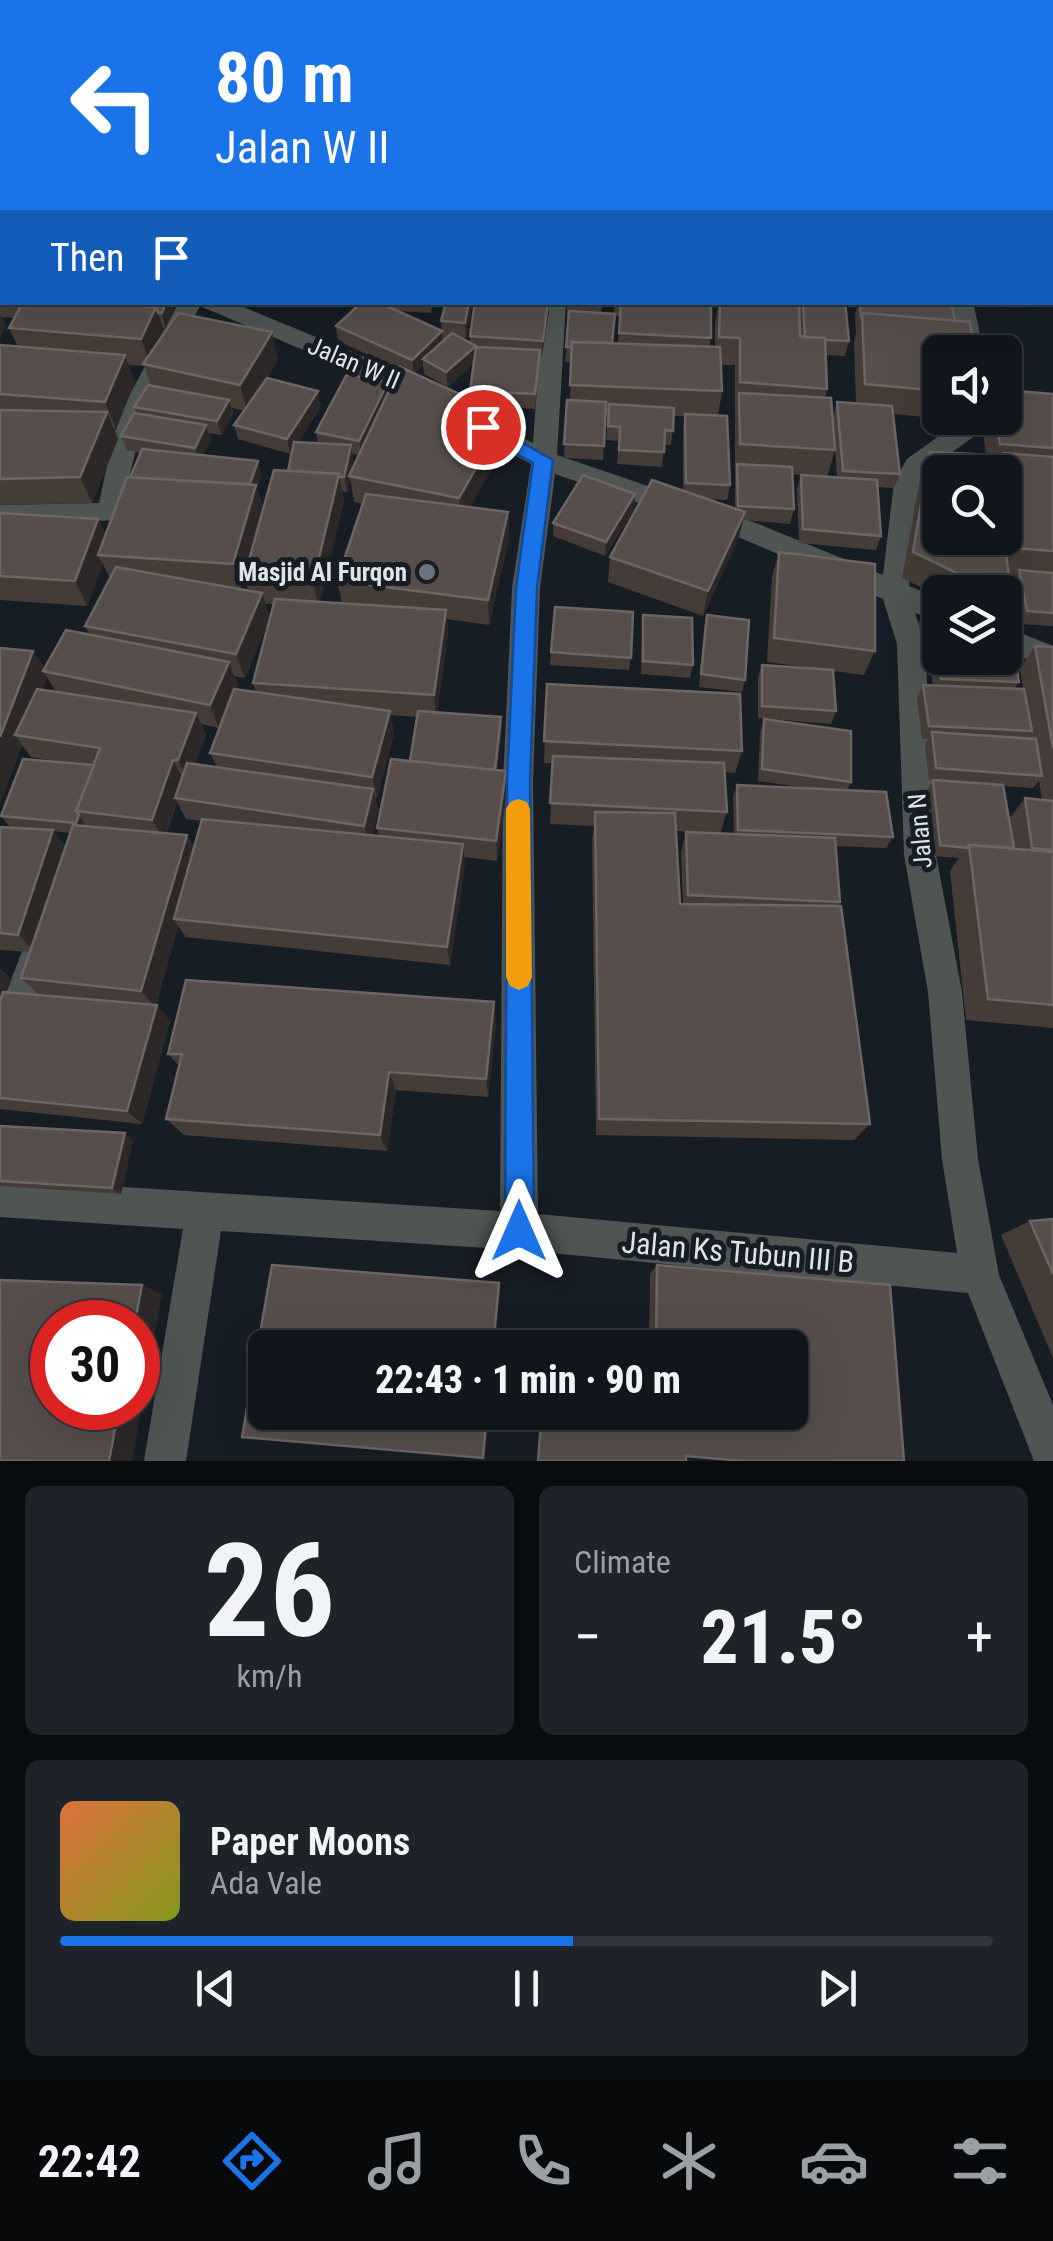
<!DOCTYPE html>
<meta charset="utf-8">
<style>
:root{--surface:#11161c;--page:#1e2329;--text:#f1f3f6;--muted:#9c9fa3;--line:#30353b;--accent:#1a73e8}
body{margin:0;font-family:"Roboto Condensed",sans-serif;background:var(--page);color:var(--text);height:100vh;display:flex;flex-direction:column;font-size:38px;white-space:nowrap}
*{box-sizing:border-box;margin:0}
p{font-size:32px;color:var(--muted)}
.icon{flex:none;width:55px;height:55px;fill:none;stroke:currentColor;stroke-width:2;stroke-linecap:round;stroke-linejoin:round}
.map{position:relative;height:1461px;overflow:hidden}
.sheet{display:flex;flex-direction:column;gap:25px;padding:25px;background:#090c0f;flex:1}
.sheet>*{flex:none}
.banner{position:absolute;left:0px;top:0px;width:1055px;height:305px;box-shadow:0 10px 40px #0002,0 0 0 2px var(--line);background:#1a73e8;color:#fff;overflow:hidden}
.controls{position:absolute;left:922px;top:335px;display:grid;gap:20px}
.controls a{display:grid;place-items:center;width:100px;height:100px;border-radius:15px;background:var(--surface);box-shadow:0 10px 40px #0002,0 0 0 2px var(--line);font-size:50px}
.speed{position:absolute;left:30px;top:1300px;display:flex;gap:20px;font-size:50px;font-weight:700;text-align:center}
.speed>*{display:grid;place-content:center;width:130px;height:130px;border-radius:50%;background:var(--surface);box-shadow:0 10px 40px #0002,0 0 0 2px var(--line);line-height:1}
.speed .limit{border:15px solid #d22;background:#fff;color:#111}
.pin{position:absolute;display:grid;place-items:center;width:85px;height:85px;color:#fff;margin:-42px;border:5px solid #fff;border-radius:50%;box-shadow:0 2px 10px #0007}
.me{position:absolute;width:110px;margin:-55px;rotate:0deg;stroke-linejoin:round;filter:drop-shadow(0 0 8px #0008)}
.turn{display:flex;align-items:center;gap:35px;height:210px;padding:0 50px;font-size:45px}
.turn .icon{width:130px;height:130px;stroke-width:2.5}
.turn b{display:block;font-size:70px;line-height:85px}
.then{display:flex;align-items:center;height:95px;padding:0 50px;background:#0003;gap:20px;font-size:38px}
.big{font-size:75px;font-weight:800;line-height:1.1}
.sheet .widget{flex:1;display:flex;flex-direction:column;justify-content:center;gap:15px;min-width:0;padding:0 35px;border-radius:15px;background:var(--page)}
.sheet .dial{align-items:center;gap:0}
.dial b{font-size:130px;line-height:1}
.song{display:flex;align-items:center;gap:30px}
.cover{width:120px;height:120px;border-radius:15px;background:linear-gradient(135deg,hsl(20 70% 55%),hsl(70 70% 35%))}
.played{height:10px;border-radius:5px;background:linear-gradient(90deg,var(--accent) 55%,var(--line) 55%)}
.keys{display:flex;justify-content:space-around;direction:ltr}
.heat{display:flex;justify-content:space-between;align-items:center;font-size:55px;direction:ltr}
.sheet .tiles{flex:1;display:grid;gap:25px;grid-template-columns:1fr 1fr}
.widget:last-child{grid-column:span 2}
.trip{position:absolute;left:248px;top:1330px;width:560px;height:100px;border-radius:15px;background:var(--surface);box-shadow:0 10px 40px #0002,0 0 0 2px var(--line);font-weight:800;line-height:100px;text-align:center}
.dock{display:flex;height:160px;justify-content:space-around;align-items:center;background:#07090b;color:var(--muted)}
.dock .icon{width:70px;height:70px}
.dock .selected{color:var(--accent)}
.dock b{font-size:45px;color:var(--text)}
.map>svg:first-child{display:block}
</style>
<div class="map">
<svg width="1053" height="1461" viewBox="0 0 1053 1461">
<rect width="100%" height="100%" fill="#171d25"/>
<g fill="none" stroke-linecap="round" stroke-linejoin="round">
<!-- minor -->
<g fill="#4f5553" fill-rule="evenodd">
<path d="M0 114 2 115V127H0Z"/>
<rect x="1052" y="140" width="1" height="12"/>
<path d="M179 302H231L401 372 439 393 442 399 439 405H421L383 384 200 306 152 398 139 437 119 520 0 525V505L99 503 113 437 128 398Z"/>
<path d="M543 302H566L557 455 756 523 883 575 894 482 907 459 964 418H988L980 432 925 472 920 482 909 586 940 599V622L915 613 925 644 936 855 962 992 978 1159 999 1275 1053 1405V1461H1034L968 1293 519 1250 221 1231 186 1461H144L183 1229 0 1217V1179L500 1211 503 782 512 588 531 464 462 427 459 421 471 412 533 443ZM555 474 738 537 883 599 897 644 904 855 928 992 942 1159 957 1253 538 1214 533 782 540 588Z"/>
<path d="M950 302H973L984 352H960Z"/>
<path d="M1005 627 1053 646V670L1005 650Z"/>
<path d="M41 928 53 933 58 944 12 1068 0 1074V1009L29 933Z"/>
</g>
</g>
<!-- wall -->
<g fill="#463c37" fill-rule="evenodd">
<path d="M0 0H96L94 2H2V54H0Z"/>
<path d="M113 0H244L243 2H115Z"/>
<path d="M245 0H369L368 2H372V0H548V2H489L442 0V2H244Z"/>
<rect x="622" y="0" width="67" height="2"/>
<path d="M872 0H918L917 2H872Z"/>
<path d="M967 0H1053V123L1052 2H967Z"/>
<path d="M0 192 2 193V240H0Z"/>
<path d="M0 249 2 302H176L166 328H163L165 333 278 359 267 378 321 406 298 442 318 443 316 432 388 382 389 391 399 369 338 341 336 326 356 308H353L352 302H433L431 313 397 311 442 331 441 321 472 307 466 338 460 337 470 343V336L549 311 542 356H540L535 409 487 406 506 415 507 441 470 507 508 512 509 538 489 625 447 619 448 634 437 712 502 729 497 770 506 771 507 793 497 861 464 857 465 864 450 965 186 937 178 926 156 1005 170 1021 142 1124 0 1109V969L10 978 6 992 73 998 38 994 21 978 30 952 0 950V827H10L1 816 62 762 31 757 22 745 0 803 33 651 44 668 90 635 85 626 110 579 103 564 87 606 0 600V513L98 519 106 535 141 453 127 450 121 436 137 414 134 407 151 386 144 366 128 365 135 382 116 429 113 428 118 439 92 503 0 505V345L18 347 9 328 15 318 2 317 6 326 0 337ZM473 364 470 399 414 374 423 365 424 374 448 387ZM232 408 244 411 234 425 238 439 290 454 293 450 288 471 263 510 257 489 261 475 203 455 211 440 209 433 222 435 233 414ZM352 454 359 455 350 474 353 459ZM350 478 354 502 363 504 337 581 342 603 320 602 344 500 342 491 347 492ZM244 578 248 591 241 589ZM265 604H273L253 683 256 692 236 689 238 685 234 676 245 678 270 618ZM47 677 56 692 42 690ZM390 715 417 717 410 761 377 828 379 836H372L378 810 375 798H377L394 734ZM201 724 219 728 210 753 217 767 195 764 206 735ZM177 802 186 819 201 821 194 847 187 835 167 833ZM53 831 70 833 66 847Z"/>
<path d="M567 302H602L601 313 614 314 615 302H711L710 347H715V323L719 302H952L940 352V418H968L967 421 893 414 900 474 894 488 877 487 881 536 876 550 799 543 797 489 801 475 837 478 833 417 837 402 856 403 854 341 856 333 855 314 858 305 845 304 849 341 845 356 826 355 827 389 825 398 835 450 827 477 792 474 794 509 790 524 743 520 739 537 703 616 608 582 610 557 683 491V428L685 416H674L671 445H664L662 467 617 464 619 441 606 440 608 414 606 413 603 460 564 458 567 400H570L571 362H565L569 319 567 318ZM614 316H620L618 343H612ZM721 365H735V508L706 499 727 500 730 485 718 416 722 391Z"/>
<path d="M1053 394V626L1019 624 1012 584 1017 575 1009 574 1012 600 1005 612V592H940V596L902 578 920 479 930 452 986 455 981 418H1005ZM940 472H1005V538H940Z"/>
<path d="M634 509 605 556 553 536V523Z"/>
<path d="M779 552 875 651 864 675 833 671 836 711 831 724 758 718V678L762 665 821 669 767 662 772 577Z"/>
<path d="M925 609 940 610V658L1019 682 1014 689H1023L1020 669 1035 646 1053 647V1028L966 1020 950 871 959 858 933 856 926 792 933 780H929L925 744 928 739H922L917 698 923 685 933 686 928 650 929 646H921L919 623ZM1039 781 1042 800 1025 798 1009 819 1003 786 1033 788Z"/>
<path d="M643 615 693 665 690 678 641 674 642 628Z"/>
<path d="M707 615 745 680 742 692 699 687 704 629Z"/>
<path d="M551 652 631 658 629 670 550 665Z"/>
<path d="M547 684 742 751 735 773 724 772 727 812 720 833 676 831 680 904H683L681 852 686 832 734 834 733 797 737 785 812 789 758 781 760 732 764 719 851 782 847 790 893 837 886 848 835 846 840 902 838 906 870 1124 854 1140 596 1135 592 839 594 826 550 824 553 763H544Z"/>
<path d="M496 1023 488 1097 396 1090 387 1151 184 1135 166 1119 179 1066 168 1054Z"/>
<path d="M0 1126 133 1140 121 1194 0 1186Z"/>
<path d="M1053 1219V1358L1001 1235 1030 1221Z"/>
<path d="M657 1265 890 1285 904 1461H738L686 1456V1461H537L541 1412H600L648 1416V1412H790V1348H649L650 1274Z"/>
</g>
<!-- shaded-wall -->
<g fill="#2d2828">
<path d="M228 0H244L243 2H227Z"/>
<path d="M0 134 2 140V157L0 161Z"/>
<path d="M2 262V290L0 293V267Z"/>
<path d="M166 302H176L166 328 162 313Z"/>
<path d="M469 302H472V307L466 338 465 323Z"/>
<path d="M548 302 549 311 542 356 543 341Z"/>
<path d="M156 307 165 334 151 367 141 339Z"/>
<path d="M0 314 6 326 0 337Z"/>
<path d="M442 331 443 346 423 359V365L413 375 412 360Z"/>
<path d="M272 332 278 359 247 411 240 385Z"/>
<path d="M476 346 477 361 448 387 446 372Z"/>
<path d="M125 355 135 382 116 429 105 402Z"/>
<path d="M388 382 390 397 362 455 359 441Z"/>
<path d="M318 391 321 406 290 454 287 439Z"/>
<path d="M229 400 233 414 222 435 217 421Z"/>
<path d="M107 412 118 439 92 503 80 477Z"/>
<path d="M506 415 507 441 461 524 459 498Z"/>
<path d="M206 425 211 440 199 462 195 448Z"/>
<path d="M351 445 353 459 347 492 344 477Z"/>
<path d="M258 461 261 475 257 489 263 511 241 589 233 564 248 491Z"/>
<path d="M339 474 344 500 319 607 313 583Z"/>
<path d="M635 494 634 509 605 556 606 542Z"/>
<path d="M508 512 509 538 489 625 488 600Z"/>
<path d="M745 512 739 537 703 616 708 591Z"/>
<path d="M98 519 110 545 98 555 103 564 87 606 75 581Z"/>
<path d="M262 593 270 618 245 678 236 654Z"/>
<path d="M446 610 448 634 436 718 434 695Z"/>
<path d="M33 651 46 672 43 671 47 677 25 737 15 735 22 745 0 803V737Z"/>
<path d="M229 662 238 685 219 728 210 705Z"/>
<path d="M390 711 394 734 377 798 372 777Z"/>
<path d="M196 713 206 735 188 782 178 760Z"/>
<path d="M501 717 502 729 495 785V774Z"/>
<path d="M173 760 184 781 175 798 177 802 164 840 152 820Z"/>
<path d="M506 771 507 793 497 861 496 841Z"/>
<path d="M373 789 378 810 369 846 364 826Z"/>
<path d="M79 815 86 826 84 834 76 823Z"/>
<path d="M53 830 68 850 36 952 18 935Z"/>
<path d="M187 835 198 855 174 919 178 926 155 1007 141 991Z"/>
<path d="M463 844 465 864 450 965 447 947Z"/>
<path d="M0 969 10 978 0 1011Z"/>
<path d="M494 1002 496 1023 488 1097 486 1079Z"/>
<path d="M157 1005 170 1021 142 1124 127 1111Z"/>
<path d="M389 1072 396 1090 387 1151 380 1135Z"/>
<path d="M125 1133 133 1140 121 1194 112 1188Z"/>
<path d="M499 1283 500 1289 495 1348H493Z"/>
<path d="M142 1285 162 1294 132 1461H109L119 1408H138V1322H135Z"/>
<path d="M487 1412H489L485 1458H483Z"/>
</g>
<!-- building -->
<g fill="#574e4b" stroke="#6c6564" stroke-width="2.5">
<path d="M0 0H37L36 2H2V13H0Z"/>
<path d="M45 0H84L83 2H43Z"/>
<path d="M135 0H190L189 2H134Z"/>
<path d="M191 0H228L227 2H190Z"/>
<path d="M245 0H312L311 2H244Z"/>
<path d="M381 0H440V2H380Z"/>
<path d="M491 0H538V2H490Z"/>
<rect x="700" y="0" width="39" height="2"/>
<path d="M753 0H777V2H754Z"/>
<rect x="791" y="0" width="76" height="2"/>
<path d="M975 0H1017L1016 2H975Z"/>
<path d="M1020 0H1053V44L1052 2H1021Z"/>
<rect x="0" y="21" width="2" height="19"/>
<path d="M0 192 2 193V225H0Z"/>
<path d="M0 249H2V262L0 267Z"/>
<rect x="0" y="283" width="2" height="19"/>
<path d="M23 302H102L156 307 141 339 9 328Z"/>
<path d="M121 302H166L162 313H158L156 307 120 304Z"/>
<path d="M362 302H378L442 331 412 360 336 326Z"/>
<path d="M446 302H469L465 323 441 321Z"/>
<path d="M475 302H548L543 341 470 336Z"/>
<path d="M567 302H601V306Z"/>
<path d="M621 302H711V338L619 333Z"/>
<path d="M720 302H799L800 336 825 338 827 389 740 382V338L719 337Z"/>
<path d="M803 302H845L849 341 826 340 825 338 805 337Z"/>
<path d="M860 302H903L952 306 955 321 862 313 861 318Z"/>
<path d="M569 311 615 314 612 343 572 342V347H566Z"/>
<path d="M178 313 272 332 240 385 143 364Z"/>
<path d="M862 313 970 322 974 352H940V391L865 384Z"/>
<path d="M452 333 476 346 446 372 423 359Z"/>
<path d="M572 342 720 347 722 391 570 385Z"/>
<path d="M0 345 125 355 105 402 0 394Z"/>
<path d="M476 347 540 350 535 394 470 391Z"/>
<path d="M400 367 506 415 459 498 349 476Z"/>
<path d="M347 374 388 382 359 441 316 432Z"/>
<path d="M267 378 318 391 287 439 234 425Z"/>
<path d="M148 385 229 400 217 421 134 407Z"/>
<path d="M1005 390 1053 394V448L1000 444 996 418H1005Z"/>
<path d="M739 393 831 398 835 450 740 444Z"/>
<path d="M567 400 606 402 604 446 564 444Z"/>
<path d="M837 402 892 406 900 474 843 471Z"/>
<path d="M609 404 674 408 673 431 665 430 664 452 619 450 620 427 608 426Z"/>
<path d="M0 410 107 412 80 477 0 479Z"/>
<path d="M134 413 206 425 195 448 121 436Z"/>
<path d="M685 414 727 416 730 485 686 483Z"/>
<path d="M294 442 351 445 344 477H338L339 474 288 471Z"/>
<path d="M142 449 258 461 250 484 130 478Z"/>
<path d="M930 452 992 455 995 472H940V538H1004L1012 600 1005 597V592H996L913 552Z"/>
<path d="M1004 453 1053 457V551L1013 548Z"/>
<path d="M737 464 792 467 794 509 738 506Z"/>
<path d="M274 470 339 474 313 583 244 578Z"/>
<path d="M583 475 635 494 606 542 553 523Z"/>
<path d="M801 475 877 480 881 536 803 529Z"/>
<path d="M127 477 256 485 233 564 98 555Z"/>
<path d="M652 480 745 512 708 591 610 557Z"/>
<path d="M366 494 508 512 488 600 337 581Z"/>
<path d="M0 513 98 519 75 581 0 576Z"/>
<path d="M779 552 875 564V651L774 638Z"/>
<path d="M116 567 262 593 236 654 85 626Z"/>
<path d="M1019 570 1053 573V613L1027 611Z"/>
<path d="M275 599 446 610 434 695 253 683Z"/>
<path d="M555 607 633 612 631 658 551 652Z"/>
<path d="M925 609 940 610V633H928Z"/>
<path d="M643 615 692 618 693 665 643 661Z"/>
<path d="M707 615 749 620 745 680 701 674Z"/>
<path d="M66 630 229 662 210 705 43 671Z"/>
<path d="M934 637H940V658H1005V641H1012L1019 682 941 679Z"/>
<path d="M1035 646 1053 647V748Z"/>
<path d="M0 648 33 651 0 737Z"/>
<path d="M762 665 833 670 836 711 762 706Z"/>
<path d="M547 684 740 694 742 751 544 741Z"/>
<path d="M923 685 1024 689 1032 731 929 726Z"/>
<path d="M37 689 196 713 178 760H173L152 820 76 811 100 748 15 735Z"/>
<path d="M234 689 390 711 372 777 210 753Z"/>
<path d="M418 711 501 717 495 770 410 761Z"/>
<path d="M764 719 851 731V782L762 769Z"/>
<path d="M932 732 1036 739 1042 776 936 768Z"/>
<path d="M553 756 724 763 727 812 550 803Z"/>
<path d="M23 759 94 765 76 811 79 815 76 823 1 816Z"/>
<path d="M391 759 506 771 496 841 377 828Z"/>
<path d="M187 763 373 789 364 826 175 798Z"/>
<path d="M933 780 1003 785 1014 848 969 845 967 848 940 845Z"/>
<path d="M737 785 886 792 893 837 738 830Z"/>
<path d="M1025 798 1053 801V850L1032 848Z"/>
<path d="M595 812 675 813 680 904 841 906 870 1124 599 1119Z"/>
<path d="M202 819 463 844 447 947 174 919Z"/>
<path d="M73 825 187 835 141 991 21 978Z"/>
<path d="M0 827 53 830 18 935 0 933Z"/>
<path d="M686 832 835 838 840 902 688 895Z"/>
<path d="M969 845 1053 852V1005L988 999Z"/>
<path d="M186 980 494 1002 486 1079 389 1072 380 1135 166 1119 182 1054H168Z"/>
<path d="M3 992 157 1005 127 1111 0 1098V1001Z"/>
<path d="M0 1126 125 1133 112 1188 0 1181Z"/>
<path d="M1053 1219V1274L1030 1221Z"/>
<path d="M272 1265 499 1283 493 1348H265V1412H487L483 1458 242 1437Z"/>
<path d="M657 1265 890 1285 904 1461H743L686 1456V1461H538L542 1412H600L655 1417V1412H790V1348H656Z"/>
<path d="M0 1280 142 1285 135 1322H52V1408H119L109 1461H0Z"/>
</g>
<!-- route -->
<path fill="#1a73e8" stroke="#114b97" stroke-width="2.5" d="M483 421 553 460 537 588 530 782 534 1231 529 1241 519 1245 509 1241 505 1231 507 782 516 588 533 463 476 432V422Z"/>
<!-- slow -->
<path fill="#f59e0b" d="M518 799 527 802 530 809 532 977 528 986 519 990 510 986 506 977V809L510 802Z"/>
<!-- markers -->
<circle fill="#6b7280" stroke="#171d25" stroke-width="4" cx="427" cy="572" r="10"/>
<g text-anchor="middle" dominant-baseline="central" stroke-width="10" stroke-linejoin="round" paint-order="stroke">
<!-- street labels -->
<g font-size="25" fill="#dfe3ea" stroke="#171d25">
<text transform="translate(354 363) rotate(23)">Jalan W II</text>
<text transform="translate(920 831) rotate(-95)">Jalan N</text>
</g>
<!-- poi labels -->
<g font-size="25" font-weight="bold" fill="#dfe3ea" stroke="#171d25" text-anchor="end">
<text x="407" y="572">Masjid Al Furqon</text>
</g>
<!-- near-street labels -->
<g font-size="30" fill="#dfe3ea" stroke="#171d25">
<text transform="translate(738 1252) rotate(5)">Jalan Ks Tubun III B</text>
</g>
</g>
</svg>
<div class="controls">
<a><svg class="icon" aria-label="sound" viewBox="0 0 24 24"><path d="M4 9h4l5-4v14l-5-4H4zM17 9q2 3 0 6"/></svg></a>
<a><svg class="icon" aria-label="search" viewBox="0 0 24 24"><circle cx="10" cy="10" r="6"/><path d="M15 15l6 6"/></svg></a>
<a><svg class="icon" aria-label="layers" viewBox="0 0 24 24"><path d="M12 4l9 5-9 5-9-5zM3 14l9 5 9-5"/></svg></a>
</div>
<div class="speed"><div class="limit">30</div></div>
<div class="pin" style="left:483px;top:427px;background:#d93025"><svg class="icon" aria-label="arrive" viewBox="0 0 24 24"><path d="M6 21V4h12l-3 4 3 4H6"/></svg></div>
<svg class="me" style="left:519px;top:1231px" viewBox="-20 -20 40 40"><path d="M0-17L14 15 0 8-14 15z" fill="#1a73e8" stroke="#fff" stroke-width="4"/></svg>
<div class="trip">22:43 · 1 min · 90 m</div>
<div class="banner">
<div class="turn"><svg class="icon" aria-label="left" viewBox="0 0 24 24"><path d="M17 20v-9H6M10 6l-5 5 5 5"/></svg><div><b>80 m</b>Jalan W II</div></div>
<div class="then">Then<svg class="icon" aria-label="arrive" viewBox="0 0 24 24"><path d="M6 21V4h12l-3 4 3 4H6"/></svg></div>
</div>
</div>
<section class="sheet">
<div class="tiles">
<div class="widget dial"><b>26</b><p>km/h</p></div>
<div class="widget"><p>Climate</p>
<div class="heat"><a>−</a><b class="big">21.5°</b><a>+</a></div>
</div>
<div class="widget">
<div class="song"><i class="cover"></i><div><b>Paper Moons</b><p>Ada Vale</p></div></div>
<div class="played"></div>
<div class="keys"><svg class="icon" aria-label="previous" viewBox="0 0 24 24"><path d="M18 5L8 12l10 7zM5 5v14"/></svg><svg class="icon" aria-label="pause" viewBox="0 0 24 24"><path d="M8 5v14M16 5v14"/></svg><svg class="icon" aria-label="next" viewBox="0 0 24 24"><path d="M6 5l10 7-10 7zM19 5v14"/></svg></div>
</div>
</div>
</section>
<nav class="dock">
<b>22:42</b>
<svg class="icon selected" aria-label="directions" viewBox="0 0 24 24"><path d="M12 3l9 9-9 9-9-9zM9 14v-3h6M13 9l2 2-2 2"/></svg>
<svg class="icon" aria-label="music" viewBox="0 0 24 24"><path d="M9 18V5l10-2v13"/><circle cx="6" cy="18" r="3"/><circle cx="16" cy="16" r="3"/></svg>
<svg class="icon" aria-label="phone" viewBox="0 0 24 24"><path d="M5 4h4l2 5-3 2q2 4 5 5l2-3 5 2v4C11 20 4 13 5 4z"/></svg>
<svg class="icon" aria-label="climate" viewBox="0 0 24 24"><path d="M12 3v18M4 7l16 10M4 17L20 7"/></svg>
<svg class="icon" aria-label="car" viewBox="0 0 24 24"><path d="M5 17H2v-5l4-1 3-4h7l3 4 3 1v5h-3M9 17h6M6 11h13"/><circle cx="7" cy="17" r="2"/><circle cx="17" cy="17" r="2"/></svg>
<svg class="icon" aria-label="filters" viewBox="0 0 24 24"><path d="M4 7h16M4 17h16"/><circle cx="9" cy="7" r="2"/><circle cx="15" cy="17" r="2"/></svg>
</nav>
